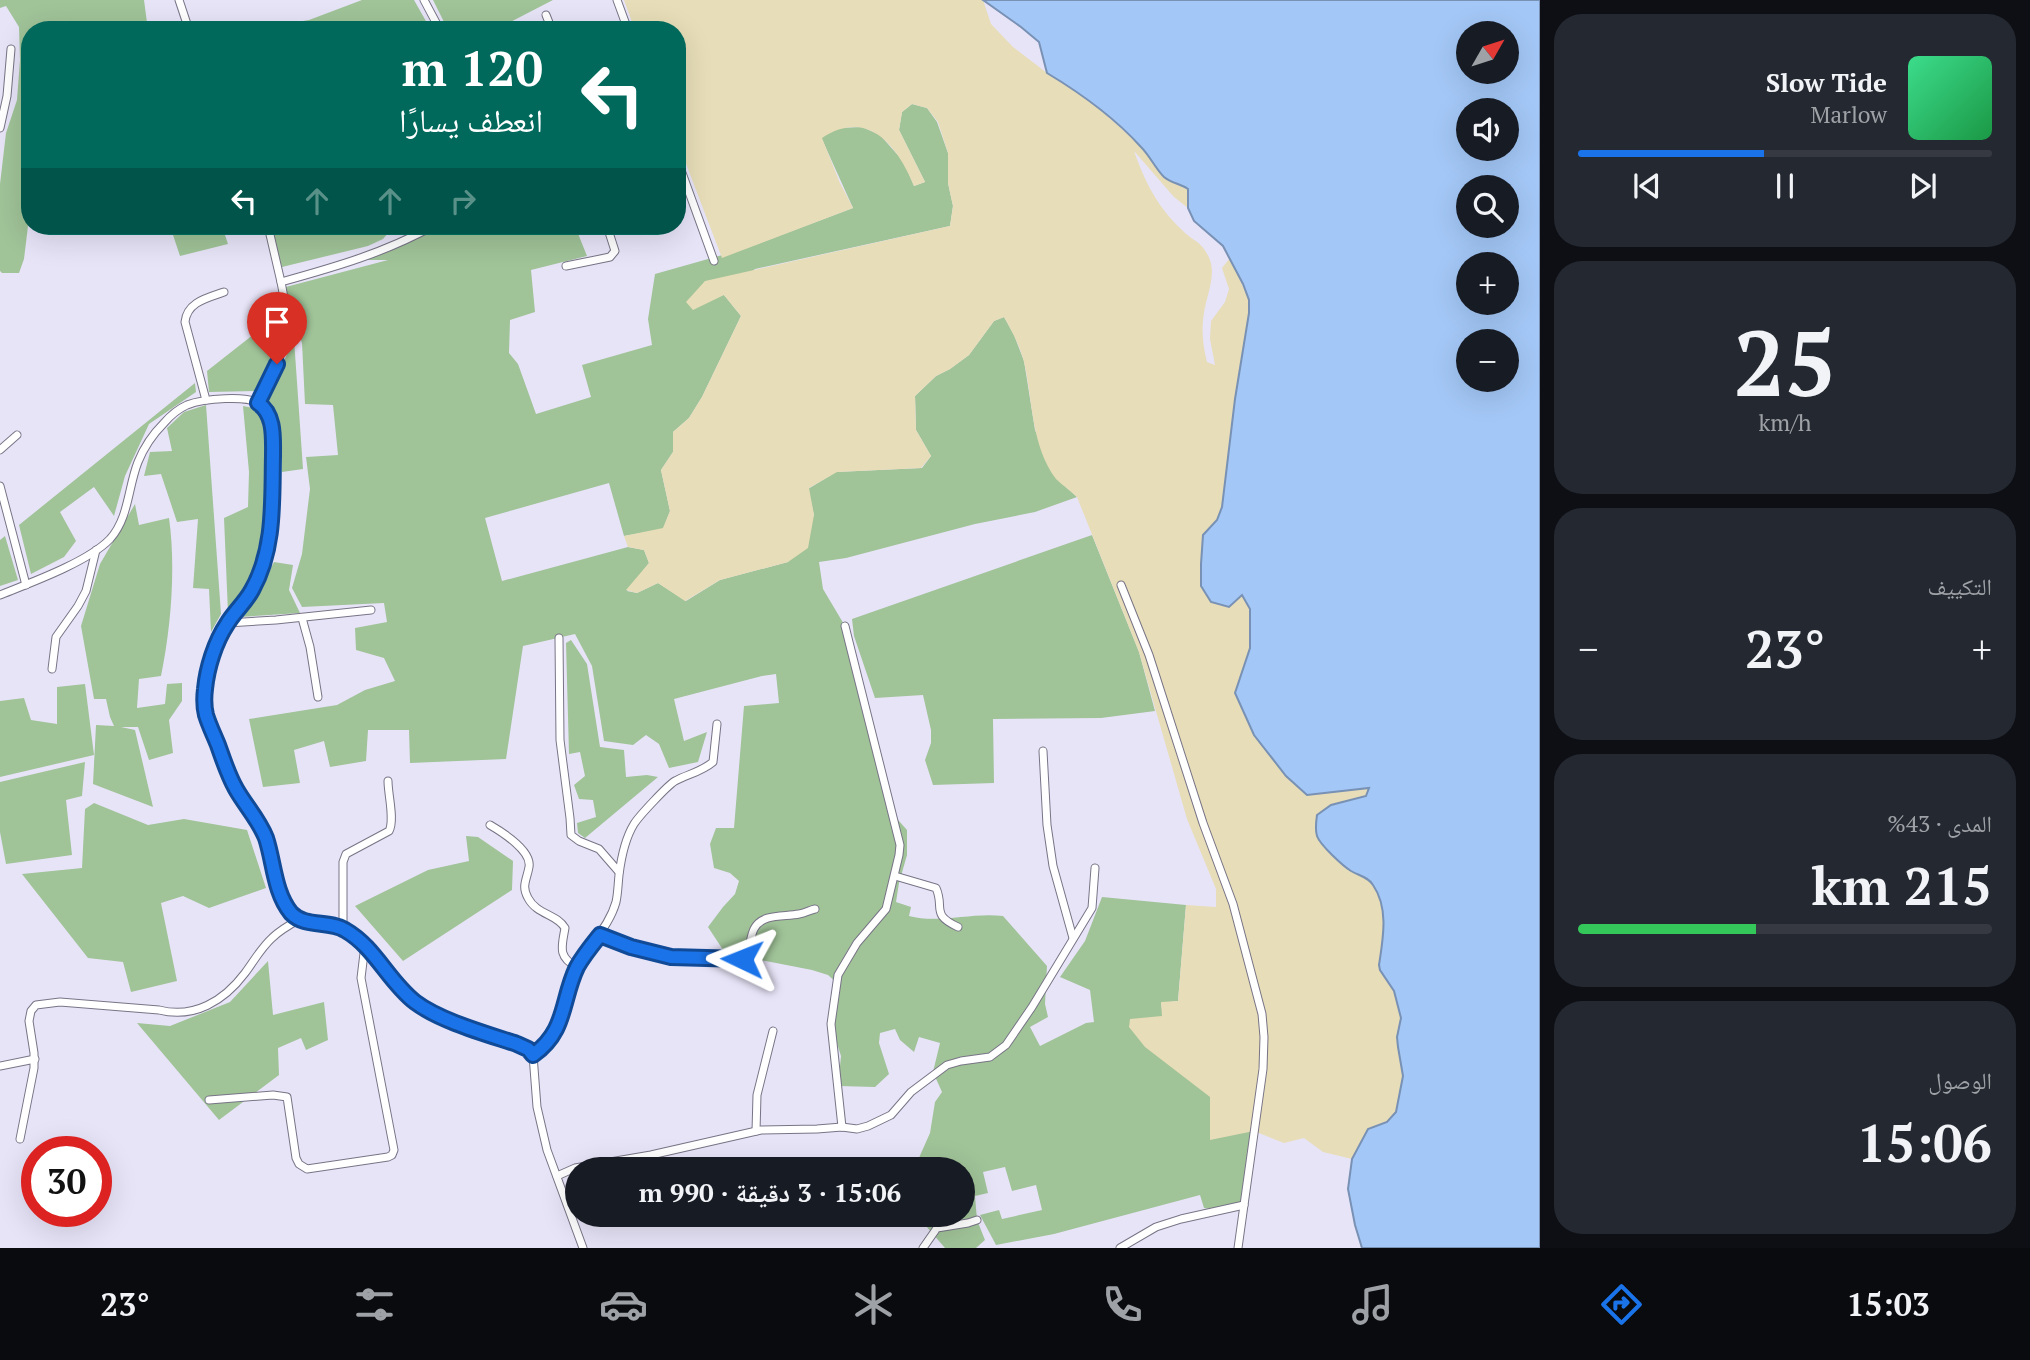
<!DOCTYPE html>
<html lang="ar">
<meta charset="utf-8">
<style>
:root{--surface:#171b24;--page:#242831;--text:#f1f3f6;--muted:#9ea1a6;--line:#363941;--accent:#1a73e8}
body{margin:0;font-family:"PT Serif","Noto Naskh Arabic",serif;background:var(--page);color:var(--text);direction:rtl;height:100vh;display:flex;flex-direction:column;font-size:26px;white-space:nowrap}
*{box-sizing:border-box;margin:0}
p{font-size:23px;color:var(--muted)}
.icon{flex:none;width:38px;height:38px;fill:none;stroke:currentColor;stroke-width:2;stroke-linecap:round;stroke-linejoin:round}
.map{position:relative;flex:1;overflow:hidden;direction:ltr}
.panel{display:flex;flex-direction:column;gap:14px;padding:14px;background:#0d0f14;width:490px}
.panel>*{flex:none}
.banner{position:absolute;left:21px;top:21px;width:665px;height:214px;border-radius:28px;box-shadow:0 7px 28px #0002;direction:rtl;background:#00695c;color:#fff;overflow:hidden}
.needle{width:46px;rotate:51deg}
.buttons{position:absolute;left:1456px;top:21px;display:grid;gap:14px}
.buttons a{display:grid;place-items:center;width:63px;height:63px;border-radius:50%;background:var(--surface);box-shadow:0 7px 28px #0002;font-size:35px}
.speed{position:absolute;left:21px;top:1136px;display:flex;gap:14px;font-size:35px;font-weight:700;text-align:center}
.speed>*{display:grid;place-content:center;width:91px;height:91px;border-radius:50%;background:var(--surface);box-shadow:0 7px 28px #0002;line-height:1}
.speed .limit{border:10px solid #d22;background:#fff;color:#111}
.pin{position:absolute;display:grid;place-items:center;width:60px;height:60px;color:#fff;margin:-72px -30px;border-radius:50% 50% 50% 0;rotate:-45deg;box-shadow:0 0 7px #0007}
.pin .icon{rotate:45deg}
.me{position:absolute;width:77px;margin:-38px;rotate:272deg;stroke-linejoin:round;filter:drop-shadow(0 0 5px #0008)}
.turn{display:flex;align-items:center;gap:24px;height:147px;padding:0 28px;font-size:32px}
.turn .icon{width:91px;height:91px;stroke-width:2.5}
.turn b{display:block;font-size:49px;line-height:60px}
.lanes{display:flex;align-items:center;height:66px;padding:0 28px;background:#0003;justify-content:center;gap:35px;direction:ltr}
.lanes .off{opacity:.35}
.big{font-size:52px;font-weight:700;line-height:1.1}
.panel .tile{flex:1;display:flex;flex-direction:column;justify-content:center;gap:10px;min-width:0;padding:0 24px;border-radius:28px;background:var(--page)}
.panel .dial{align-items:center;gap:0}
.dial b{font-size:91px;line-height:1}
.song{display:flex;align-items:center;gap:21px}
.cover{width:84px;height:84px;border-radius:10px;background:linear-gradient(135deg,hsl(150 70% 55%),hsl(140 70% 35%))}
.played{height:7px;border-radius:4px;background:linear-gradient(90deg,var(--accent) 45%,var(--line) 45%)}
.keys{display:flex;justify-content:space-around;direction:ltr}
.heat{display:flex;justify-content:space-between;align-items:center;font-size:38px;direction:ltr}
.charge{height:10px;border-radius:5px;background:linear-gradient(90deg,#34c759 43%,var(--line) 0)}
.trip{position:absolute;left:565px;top:1157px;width:410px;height:70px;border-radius:35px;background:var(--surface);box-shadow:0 7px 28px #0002;font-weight:700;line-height:70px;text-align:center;direction:rtl}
.tabs{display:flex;height:112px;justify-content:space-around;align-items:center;background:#090b0e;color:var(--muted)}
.tabs .icon{width:49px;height:49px}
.tabs .on{color:var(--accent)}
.tabs b{font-size:32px;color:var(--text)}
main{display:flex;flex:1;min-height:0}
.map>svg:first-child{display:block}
</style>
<main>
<section class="panel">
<div class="tile">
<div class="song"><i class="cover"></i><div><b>Slow Tide</b><p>Marlow</p></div></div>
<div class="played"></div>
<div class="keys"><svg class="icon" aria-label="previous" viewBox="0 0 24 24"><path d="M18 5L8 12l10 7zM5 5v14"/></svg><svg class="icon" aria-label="pause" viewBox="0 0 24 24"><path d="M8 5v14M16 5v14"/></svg><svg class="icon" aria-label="next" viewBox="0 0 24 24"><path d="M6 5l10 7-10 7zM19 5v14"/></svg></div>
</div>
<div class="tile dial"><b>25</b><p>km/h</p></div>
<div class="tile"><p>التكييف</p>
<div class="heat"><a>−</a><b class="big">23°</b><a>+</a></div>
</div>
<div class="tile"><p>المدى · 43%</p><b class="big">215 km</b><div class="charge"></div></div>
<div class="tile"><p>الوصول</p><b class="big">15:06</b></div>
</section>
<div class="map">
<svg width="1540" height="1248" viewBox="0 0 1540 1248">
<rect width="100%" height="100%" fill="#e8e4f8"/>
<!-- green -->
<g fill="#a0c398">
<path d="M0 0H144L148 30H30V225L28 226 24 259 19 273H2L0 271V184L6 133 17 100 20 60 19 27 6 6 0 8Z"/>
<path d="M362 0H414L431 30H248L309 20Z"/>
<path d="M433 0H553L495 30H448Z"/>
<path d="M912 104 927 108 937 122 948 153V183L953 206 950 226 755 269 724 295 741 316 702 397 689 418 673 432V452L661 470 670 511 663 529 624 536 609 483 485 518 502 581 628 547 644 550 649 563 627 591 637 593 658 583 686 601 720 580 788 562 814 515 808 489 836 472 922 468 931 456 916 430 915 396 936 376 950 369 969 355 994 321 1004 317 1014 335 1024 361 1035 430 1057 479 1077 497 1035 512 975 524 846 558 819 562 823 589 845 626 890 811 907 830V855L899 883 896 902 911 907 909 916C939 924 972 912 1003 916L1047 966 1045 1004 1048 1017 1030 1027 1040 1046 1086 1023 1094 1022 1090 990 1060 977 1085 941 1102 897 1186 905 1178 1001 1161 1003 1163 1016 1188 1078 1254 1131 1244 1205 1216 1210 1204 1208 1200 1195 1054 1234 996 1245 980 1215 999 1210 1002 1219 1042 1210 1036 1185 1012 1191 1005 1167 983 1172 988 1193 975 1196 977 1220 985 1240 976 1248H945L926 1226 925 1215 962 1214V1169H914L930 1133 935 1102 942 1092 933 1072 940 1043 919 1037 914 1052 900 1040 895 1029 880 1033 879 1043 889 1074 875 1087 838 1086 841 1056 831 1024 837 983 828 975 812 970 746 957 729 959 708 927 723 907 735 894 739 881 730 873 714 868 710 844 716 828H734L744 706 779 703 776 674 762 676 674 699 684 741 707 732 698 762 669 768 659 744 646 735 633 745 604 741 592 666 575 634 523 646 506 759 410 763 409 730H368L366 761 330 767 324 741 294 750 300 783 263 787 249 719 337 705 365 690 395 681 384 658 356 650 355 628 387 622 384 603 302 607 292 588 302 554 310 489 306 457 338 455 333 405 305 404 302 343 282 288 388 260H360L433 226H575L587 256 531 270 535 312 510 320 509 353 518 364 536 414 591 397 582 365 652 345 648 319 655 274 747 248 853 208 821 137 838 128 862 127 880 135 904 162 914 186 925 182 899 130 902 112Z"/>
<path d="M170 226H222L228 244 180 256Z"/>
<path d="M270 226H394L383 239 368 246 282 267Z"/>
<path d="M282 312 285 328 257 391 209 392 207 371Z"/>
<path d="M294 339 303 469 282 472 281 435 267 398Z"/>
<path d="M195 383 196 392 149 424 125 476 114 516 94 487 60 512 76 541 64 557 31 574 19 525Z"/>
<path d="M206 405 221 614 211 632 209 589 193 588 198 519 177 522 161 474 144 476 150 452 172 451 167 428 184 412Z"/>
<path d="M243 406 258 409 266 423V518L256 569 228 613 224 518 248 507 249 472Z"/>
<path d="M135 504 139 525 169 518C176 567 171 628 161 676L139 679 137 708 165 704 167 684 182 683V701L169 720 173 753 149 760 138 727H121L135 730 153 807 93 784 96 725 114 726 110 717 106 699H94L81 626 100 564Z"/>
<path d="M1092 535 1139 652 1155 711 1101 718 993 719 994 783 933 785 925 760 931 743V730L923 695 875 698 854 636 852 619Z"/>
<path d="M5 536 18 580 0 586V540Z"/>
<path d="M274 562 293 565 289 590 300 613 239 617 253 603Z"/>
<path d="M571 640 587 664 600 747 624 750 626 777 647 775 658 777 585 838 578 833 577 823 596 817 593 800 579 799 574 785 585 776 580 752 569 754 566 643Z"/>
<path d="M85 684 94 755 0 777V701L24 698 31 720 57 724V687Z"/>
<path d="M85 762 82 796 66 800 72 855 6 864 0 832V782Z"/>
<path d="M94 803 148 825 184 819 247 830 266 888 209 908 183 896 161 903 177 981 131 992 123 962 88 958 22 874 82 868 85 809Z"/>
<path d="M466 836 478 837 513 861 512 890 403 961 355 906 428 870 469 861Z"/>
<path d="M268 961 273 1015 324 1002 328 1040 306 1050 301 1038 278 1048 279 1075 219 1120 137 1023 170 1026 230 1002Z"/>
</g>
<!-- sand -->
<path fill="#e7ddb8" d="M624 0H983L991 24 1013 47 1047 73 1091 101 1142 147 1172 182 1188 189V208L1174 197 1134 151C1145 182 1157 206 1181 229 1193 242 1202 240 1210 260 1216 277 1206 297 1204 313 1201 330 1203 346 1207 362L1215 365 1210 339 1211 321 1225 302 1229 289 1222 268 1230 258 1249 300V313L1235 399 1222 507 1217 520 1203 535 1250 609V648L1235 693 1254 735 1286 776 1307 795 1369 788 1366 796 1331 805 1317 815C1316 822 1315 830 1317 836 1320 845 1342 866 1351 871 1361 877 1370 878 1376 890 1388 914 1383 940 1379 965L1380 970 1394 991 1401 1018 1397 1037 1398 1047 1403 1076 1396 1112 1387 1122 1368 1129 1352 1159 1323 1152 1304 1138 1284 1143 1254 1131 1210 1140V1097L1145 1047 1129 1027 1130 1019 1162 1016 1161 1002 1178 1001 1186 905 1216 907V889L1187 819 1139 652 1077 497C1071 491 1062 485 1056 479 1031 446 1033 401 1024 362 1020 346 1012 331 1004 317L994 321 969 355 950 369 936 376 915 396 916 430 931 456 921 468 837 472 809 488 814 515 808 548 788 562 720 580 685 601 658 583 637 593 626 590 649 563 644 550 628 547 624 536 663 528 670 511 661 470 673 452V432L689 418 702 397 741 316 724 295 693 310 686 302 705 281 950 226 953 206 948 183V153L938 122 927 108 912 104 902 112 899 130 925 182 914 186C897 145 868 108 822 138L840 183 853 208 722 258 677 140V30H635Z"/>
<!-- water -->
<path fill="#a3c7f6" stroke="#7891b4" stroke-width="2" fill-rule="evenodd" d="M983 0H1540V1248H1362L1355 1225 1348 1189 1352 1159 1368 1129 1387 1122 1396 1112 1403 1076 1398 1047 1397 1037 1401 1018 1394 991 1380 970 1379 965C1383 939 1389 908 1373 885 1368 877 1360 876 1351 871 1343 866 1320 845 1317 836 1315 830 1316 822 1317 815L1331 805 1366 796 1369 788 1307 795 1286 776 1254 735 1235 693 1250 648V609L1242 595 1229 607 1211 602 1201 586V564L1203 535 1217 520 1222 507 1235 399 1249 313V300L1243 284 1223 246 1194 221 1188 208V189C1181 184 1171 183 1164 177 1155 168 1150 156 1141 147 1114 117 1082 94 1047 73L1039 42 1021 27ZM1468 33H1507V72H1468ZM1468 110H1507V149H1468ZM1468 187H1507V226H1468ZM1468 264H1507V303H1468ZM1468 341H1507V380H1468Z"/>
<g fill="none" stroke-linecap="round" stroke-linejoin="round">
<defs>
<g id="street">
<path d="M179 0 189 30"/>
<path d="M424 0 440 30"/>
<path d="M617 0 628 30"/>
<path d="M546 15 552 30"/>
<path d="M0 128 7 96 11 49"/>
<path d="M677 159 714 261"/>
<path d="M566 266 610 257 615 251 607 226"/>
<path d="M281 282C335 267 384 253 433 226"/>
<path d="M206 400 185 322C187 302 207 298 224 292"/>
<path d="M258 403 277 364 290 330 281 282 268 226"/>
<path d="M0 450 17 435"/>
<path d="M0 486 26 585"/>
<path d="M1121 585 1149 655 1203 823 1233 904 1262 1014 1264 1037 1263 1069 1238 1248"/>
<path d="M0 595C30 583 88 562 110 539 129 518 128 487 138 462 144 447 153 434 164 423 170 416 178 409 187 405 202 399 249 394 262 405 266 408 269 415 271 420 274 433 272 448 272 461 272 485 274 509 270 532 268 545 264 559 260 572 252 593 241 603 228 621 213 644 203 678 205 705 206 723 226 772 235 788 245 805 260 820 266 838 274 863 274 896 294 915 307 927 329 921 344 929 374 944 389 980 414 1001 436 1019 489 1035 517 1044L528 1049 533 1055 537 1107 547 1150 583 1248"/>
<path d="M302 618 310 647 318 697"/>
<path d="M227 623 276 620 371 610"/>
<path d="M559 638 560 740 570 818 571 835 579 841 599 849 619 872"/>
<path d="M52 669 56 637 78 606 86 591 96 550"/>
<path d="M1043 751 1047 825 1053 866 1073 938"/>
<path d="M490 825C502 832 532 851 529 867 527 879 521 886 528 898 537 915 557 914 565 928 562 946 557 957 577 967"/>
<path d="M895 876 936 888C945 908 930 914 958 927"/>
<path d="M343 928V862L346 854 389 831C395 820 388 795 388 781"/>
<path d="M600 935 631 947 671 957 742 959C751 952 749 939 754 929 762 913 784 917 799 914 805 913 810 910 815 909"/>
<path d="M533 1055C568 1031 561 999 578 966 590 943 609 927 616 902 618 893 618 884 619 875 621 859 626 837 634 824 639 816 668 785 675 781 688 774 701 772 713 762L717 724"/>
<path d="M0 1066 35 1059"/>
<path d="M209 1100 273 1095 287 1097 296 1158 299 1164 307 1169 388 1157 392 1155 394 1150 361 978 365 945"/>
<path d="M842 1127 831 1024 838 975 857 943 886 909 899 855 900 845 845 626"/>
<path d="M756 1131 757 1095 773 1031"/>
<path d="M20 1139 34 1068V1053L29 1021 31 1011 36 1005 60 1002 159 1010C194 1019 224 1001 245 973 254 961 261 948 272 938 280 930 289 925 300 919"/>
<path d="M557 1176 575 1168 651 1155 761 1130 817 1129 842 1127 857 1129 868 1126 891 1115 911 1092 947 1065 961 1061 990 1057 1006 1045 1032 1007 1092 908 1095 868"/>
<path d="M923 1248 937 1228 968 1223 977 1220"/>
<path d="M1120 1248 1156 1227 1181 1219 1244 1205"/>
</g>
</defs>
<!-- street casing -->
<use href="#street" stroke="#787486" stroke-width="9"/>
<!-- street -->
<use href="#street" stroke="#fff" stroke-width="7"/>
</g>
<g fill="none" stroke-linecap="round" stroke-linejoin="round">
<defs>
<path id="route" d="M277 364 258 403C275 414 273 438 273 456 272 501 275 549 252 590 245 603 234 612 227 624 215 642 207 668 205 689 204 697 204 707 206 715 209 725 214 735 218 745 223 759 228 775 236 789 245 805 259 820 266 838 274 862 274 892 291 913 305 928 329 920 345 930 375 947 388 981 415 1002 440 1021 487 1034 517 1044L528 1049 533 1055C567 1031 561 1000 577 967 583 956 592 945 600 935L631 947 671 957 742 959"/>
</defs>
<!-- route casing -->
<use href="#route" stroke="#114b97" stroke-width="18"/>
<!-- route -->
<use href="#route" stroke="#1a73e8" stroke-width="12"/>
</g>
</svg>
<div class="buttons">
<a><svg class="needle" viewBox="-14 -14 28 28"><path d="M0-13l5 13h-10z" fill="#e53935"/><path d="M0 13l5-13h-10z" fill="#9ea1a6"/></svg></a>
<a><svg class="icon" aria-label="sound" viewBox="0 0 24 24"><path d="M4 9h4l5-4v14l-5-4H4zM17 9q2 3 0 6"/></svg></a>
<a><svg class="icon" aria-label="search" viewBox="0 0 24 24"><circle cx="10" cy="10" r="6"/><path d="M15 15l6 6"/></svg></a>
<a>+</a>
<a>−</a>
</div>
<div class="speed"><div class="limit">30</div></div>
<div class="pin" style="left:277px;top:364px;background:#d93025"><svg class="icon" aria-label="arrive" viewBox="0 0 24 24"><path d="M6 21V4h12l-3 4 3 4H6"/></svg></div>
<svg class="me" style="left:742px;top:959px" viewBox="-20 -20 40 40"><path d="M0-17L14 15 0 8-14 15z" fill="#1a73e8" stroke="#fff" stroke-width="4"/></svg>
<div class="trip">15:06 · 3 دقيقة · 990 m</div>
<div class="banner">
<div class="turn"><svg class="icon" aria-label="left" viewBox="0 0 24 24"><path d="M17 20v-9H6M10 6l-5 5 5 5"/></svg><div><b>120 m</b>انعطف يسارًا</div></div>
<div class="lanes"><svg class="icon" aria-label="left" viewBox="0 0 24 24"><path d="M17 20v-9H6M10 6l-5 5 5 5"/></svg><svg class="icon off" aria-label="ahead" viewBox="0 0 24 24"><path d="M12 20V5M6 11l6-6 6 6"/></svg><svg class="icon off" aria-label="ahead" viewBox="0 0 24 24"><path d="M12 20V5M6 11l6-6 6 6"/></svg><svg class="icon off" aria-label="right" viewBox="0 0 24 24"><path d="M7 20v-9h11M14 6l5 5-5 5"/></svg></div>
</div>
</div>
</main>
<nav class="tabs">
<b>15:03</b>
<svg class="icon on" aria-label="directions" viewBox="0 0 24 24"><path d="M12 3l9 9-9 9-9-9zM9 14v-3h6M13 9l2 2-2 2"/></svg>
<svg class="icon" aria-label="music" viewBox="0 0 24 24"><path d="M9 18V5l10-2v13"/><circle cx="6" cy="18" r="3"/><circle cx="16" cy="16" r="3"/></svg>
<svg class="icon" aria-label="phone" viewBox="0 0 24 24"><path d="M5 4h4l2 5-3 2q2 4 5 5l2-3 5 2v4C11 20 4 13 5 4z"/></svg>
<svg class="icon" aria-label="climate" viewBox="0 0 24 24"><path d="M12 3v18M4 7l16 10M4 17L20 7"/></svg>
<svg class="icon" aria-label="car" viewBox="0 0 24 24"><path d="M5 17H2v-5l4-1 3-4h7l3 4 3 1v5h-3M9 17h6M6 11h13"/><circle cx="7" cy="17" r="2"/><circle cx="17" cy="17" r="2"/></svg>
<svg class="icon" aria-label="filters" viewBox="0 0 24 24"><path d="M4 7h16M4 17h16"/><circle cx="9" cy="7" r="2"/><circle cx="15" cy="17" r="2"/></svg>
<b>23°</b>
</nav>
